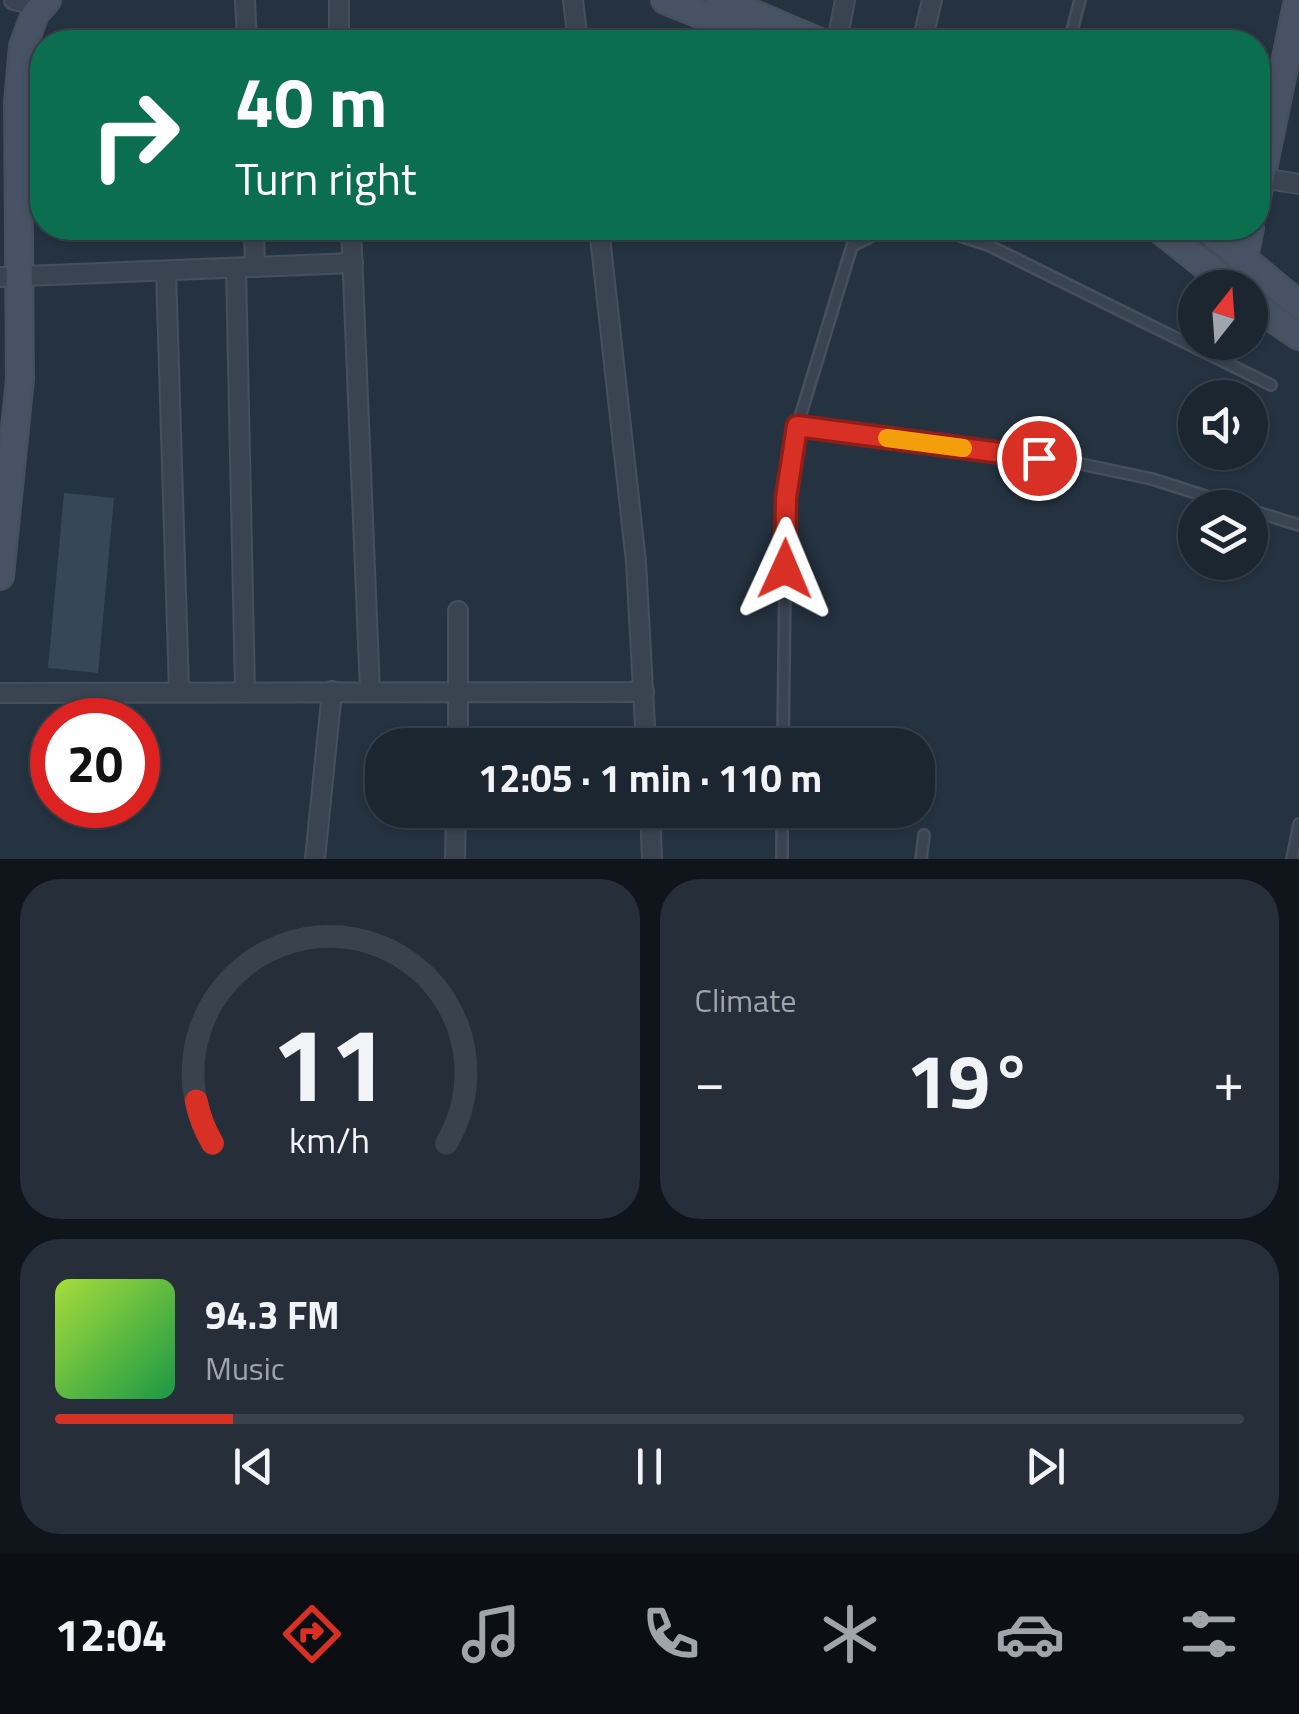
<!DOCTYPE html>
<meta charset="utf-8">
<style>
:root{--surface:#1c2631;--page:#252e39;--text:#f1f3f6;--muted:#a0a5ab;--line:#3a434d;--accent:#d93025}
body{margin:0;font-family:"Titillium Web",sans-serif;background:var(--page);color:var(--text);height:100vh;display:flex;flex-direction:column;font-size:38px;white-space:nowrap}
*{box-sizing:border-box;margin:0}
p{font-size:32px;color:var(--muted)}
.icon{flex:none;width:55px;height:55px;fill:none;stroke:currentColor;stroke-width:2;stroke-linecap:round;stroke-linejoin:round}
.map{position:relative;height:859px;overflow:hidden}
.sheet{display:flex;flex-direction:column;gap:20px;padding:20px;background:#0f151b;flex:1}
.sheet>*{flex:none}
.hud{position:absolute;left:30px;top:30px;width:1240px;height:210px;border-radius:40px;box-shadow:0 2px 8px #0004,0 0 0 2px var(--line);background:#0b6e4f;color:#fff;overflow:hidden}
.needle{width:65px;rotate:17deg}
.tools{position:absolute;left:1178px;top:270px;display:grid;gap:20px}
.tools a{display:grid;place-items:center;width:90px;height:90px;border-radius:50%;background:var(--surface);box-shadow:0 2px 8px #0004,0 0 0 2px var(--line);font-size:50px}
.speed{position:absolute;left:30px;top:698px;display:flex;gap:20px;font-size:50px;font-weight:700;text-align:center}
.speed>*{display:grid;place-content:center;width:130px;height:130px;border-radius:50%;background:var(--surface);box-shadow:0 2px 8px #0004,0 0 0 2px var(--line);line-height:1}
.speed .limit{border:15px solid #d22;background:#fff;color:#111}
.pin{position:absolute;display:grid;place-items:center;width:85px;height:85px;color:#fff;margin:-42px;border:5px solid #fff;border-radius:50%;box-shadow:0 2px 10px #0007}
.me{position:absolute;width:110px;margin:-55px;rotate:1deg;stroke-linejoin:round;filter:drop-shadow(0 0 8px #0008)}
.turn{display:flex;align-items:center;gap:35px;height:210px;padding:0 40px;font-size:45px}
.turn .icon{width:130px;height:130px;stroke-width:2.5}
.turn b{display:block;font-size:70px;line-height:85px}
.big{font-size:75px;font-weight:700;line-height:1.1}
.sheet .card{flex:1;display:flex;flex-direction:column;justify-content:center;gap:15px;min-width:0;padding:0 35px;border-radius:40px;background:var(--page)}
.sheet .dial{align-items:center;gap:0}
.dial svg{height:260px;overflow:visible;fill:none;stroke:var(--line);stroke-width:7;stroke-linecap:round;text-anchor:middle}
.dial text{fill:var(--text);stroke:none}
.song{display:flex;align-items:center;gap:30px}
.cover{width:120px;height:120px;border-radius:15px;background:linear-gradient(135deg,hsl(80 70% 55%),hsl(140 70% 35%))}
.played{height:10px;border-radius:5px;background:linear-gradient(90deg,var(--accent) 15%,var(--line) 15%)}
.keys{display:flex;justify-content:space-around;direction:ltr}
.heat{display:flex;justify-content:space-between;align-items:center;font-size:55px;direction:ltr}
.sheet .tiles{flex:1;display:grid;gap:20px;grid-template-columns:1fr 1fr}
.card:last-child{grid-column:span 2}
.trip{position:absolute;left:365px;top:728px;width:570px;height:100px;border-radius:40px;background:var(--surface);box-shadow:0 2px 8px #0004,0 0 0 2px var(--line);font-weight:700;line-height:100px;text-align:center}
.menu{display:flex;height:160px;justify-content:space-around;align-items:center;background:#0b0f14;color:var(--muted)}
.menu .icon{width:70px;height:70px}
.menu .on{color:var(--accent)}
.menu b{font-size:45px;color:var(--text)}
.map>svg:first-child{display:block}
</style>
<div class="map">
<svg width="1299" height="859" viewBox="0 0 1299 859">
<rect width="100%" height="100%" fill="#253341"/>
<!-- building -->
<path fill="#374757" d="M64 493 114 498 98 673 48 668Z"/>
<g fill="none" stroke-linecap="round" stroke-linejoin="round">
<defs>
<g id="service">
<path d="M1069 42 1080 0"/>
<path d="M935 228 988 245 1271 385"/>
<path d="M797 427 1076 463 1152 479 1243 508"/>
<path d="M1250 510 1299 525"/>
<path d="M783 745 786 498 797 427 852 246 888 228"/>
<path d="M782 859V810"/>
<path d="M921 859 924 835"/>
<path d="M1292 859 1299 824"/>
</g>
<g id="minor">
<path d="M14 0 41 6"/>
<path d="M245 0 247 42"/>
<path d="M339 0V42"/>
<path d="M573 0 578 42"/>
<path d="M837 42 845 0"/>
<path d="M922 42 932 0"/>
<path d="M1261 178 1299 184"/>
<path d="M254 228 255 267"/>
<path d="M351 228 370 691"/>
<path d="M599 228 636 562 646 745"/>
<path d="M236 268 245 691"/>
<path d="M166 271 179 691"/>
<path d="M0 277 353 263"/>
<path d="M458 611V745"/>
<path d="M0 693 644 692"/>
<path d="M650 810 652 859"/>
<path d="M456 812 650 813"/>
<path d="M315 859 332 691"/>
<path d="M455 859 456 810"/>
</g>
<g id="secondary">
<path d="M665 0 768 42"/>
<path d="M721 0 820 42"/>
<path d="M1258 193 1298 0"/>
<path d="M1158 228 1233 288"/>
<path d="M1207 228 1299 305"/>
<path d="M1242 268 1250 228"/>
<path d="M1250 303 1299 336"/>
<path d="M0 576 20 379 18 102 23 46 35 14 47 0"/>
</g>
</defs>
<!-- service casing -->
<use href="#service" stroke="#46505d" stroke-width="14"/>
<!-- minor casing -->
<use href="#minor" stroke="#46505d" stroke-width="22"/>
<!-- secondary casing -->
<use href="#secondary" stroke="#46505d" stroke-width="30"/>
<!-- service -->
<use href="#service" stroke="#3a4451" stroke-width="9"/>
<!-- minor -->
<use href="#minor" stroke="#3a4451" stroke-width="18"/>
<!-- secondary -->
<use href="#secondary" stroke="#475364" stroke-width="25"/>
</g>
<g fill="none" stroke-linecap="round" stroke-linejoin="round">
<defs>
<path id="route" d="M785 569 786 498 797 426 1039 458"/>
</defs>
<!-- route casing -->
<use href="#route" stroke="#8d1f18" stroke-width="25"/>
<!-- route -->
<use href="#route" stroke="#d93025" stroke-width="18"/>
<!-- slow -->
<path stroke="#f59e0b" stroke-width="18" d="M887 438 963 448"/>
</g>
</svg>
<div class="tools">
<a><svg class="needle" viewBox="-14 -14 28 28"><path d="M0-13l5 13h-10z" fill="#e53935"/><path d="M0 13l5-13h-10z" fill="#a0a5ab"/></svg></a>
<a><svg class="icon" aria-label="sound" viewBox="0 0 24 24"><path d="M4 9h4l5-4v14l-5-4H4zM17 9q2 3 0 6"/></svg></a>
<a><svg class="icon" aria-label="layers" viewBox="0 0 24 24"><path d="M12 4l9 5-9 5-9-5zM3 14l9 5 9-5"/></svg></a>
</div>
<div class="speed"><div class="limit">20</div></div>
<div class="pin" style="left:1039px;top:458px;background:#d93025"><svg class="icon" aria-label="arrive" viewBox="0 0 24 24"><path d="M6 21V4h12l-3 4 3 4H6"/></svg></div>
<svg class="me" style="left:785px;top:569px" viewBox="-20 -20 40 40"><path d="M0-17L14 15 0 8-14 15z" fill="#d93025" stroke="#fff" stroke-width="4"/></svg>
<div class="trip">12:05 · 1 min · 110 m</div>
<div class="hud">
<div class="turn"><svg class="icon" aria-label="right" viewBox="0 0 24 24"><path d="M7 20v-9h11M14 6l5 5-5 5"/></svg><div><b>40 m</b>Turn right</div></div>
</div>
</div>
<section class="sheet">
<div class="tiles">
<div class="card dial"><svg viewBox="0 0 100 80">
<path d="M14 69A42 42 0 1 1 86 69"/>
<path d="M14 69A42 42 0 0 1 9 56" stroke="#d93025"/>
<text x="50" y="56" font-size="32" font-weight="700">11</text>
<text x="50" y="72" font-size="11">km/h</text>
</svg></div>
<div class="card"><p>Climate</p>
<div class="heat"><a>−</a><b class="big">19°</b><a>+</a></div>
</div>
<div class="card">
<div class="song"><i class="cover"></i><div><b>94.3 FM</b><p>Music</p></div></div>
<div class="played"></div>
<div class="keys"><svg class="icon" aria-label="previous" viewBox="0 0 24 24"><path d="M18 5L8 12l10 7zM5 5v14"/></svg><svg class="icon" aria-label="pause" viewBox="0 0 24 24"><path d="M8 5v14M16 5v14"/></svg><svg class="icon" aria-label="next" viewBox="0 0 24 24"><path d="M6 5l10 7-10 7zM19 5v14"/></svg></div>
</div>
</div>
</section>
<nav class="menu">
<b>12:04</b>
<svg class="icon on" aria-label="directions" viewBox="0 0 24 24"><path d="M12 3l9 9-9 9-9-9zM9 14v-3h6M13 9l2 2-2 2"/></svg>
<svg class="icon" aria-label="music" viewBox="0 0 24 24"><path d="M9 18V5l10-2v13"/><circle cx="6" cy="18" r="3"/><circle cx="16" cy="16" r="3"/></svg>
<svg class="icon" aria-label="phone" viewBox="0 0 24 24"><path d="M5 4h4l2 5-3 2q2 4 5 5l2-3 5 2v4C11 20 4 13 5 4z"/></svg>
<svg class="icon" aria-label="climate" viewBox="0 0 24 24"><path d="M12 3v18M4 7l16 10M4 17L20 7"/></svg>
<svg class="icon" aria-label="car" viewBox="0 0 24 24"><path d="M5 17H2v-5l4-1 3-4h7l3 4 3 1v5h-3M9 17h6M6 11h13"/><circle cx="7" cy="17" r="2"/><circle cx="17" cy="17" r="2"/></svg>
<svg class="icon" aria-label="filters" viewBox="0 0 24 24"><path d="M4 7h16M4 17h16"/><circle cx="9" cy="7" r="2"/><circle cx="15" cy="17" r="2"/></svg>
</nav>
